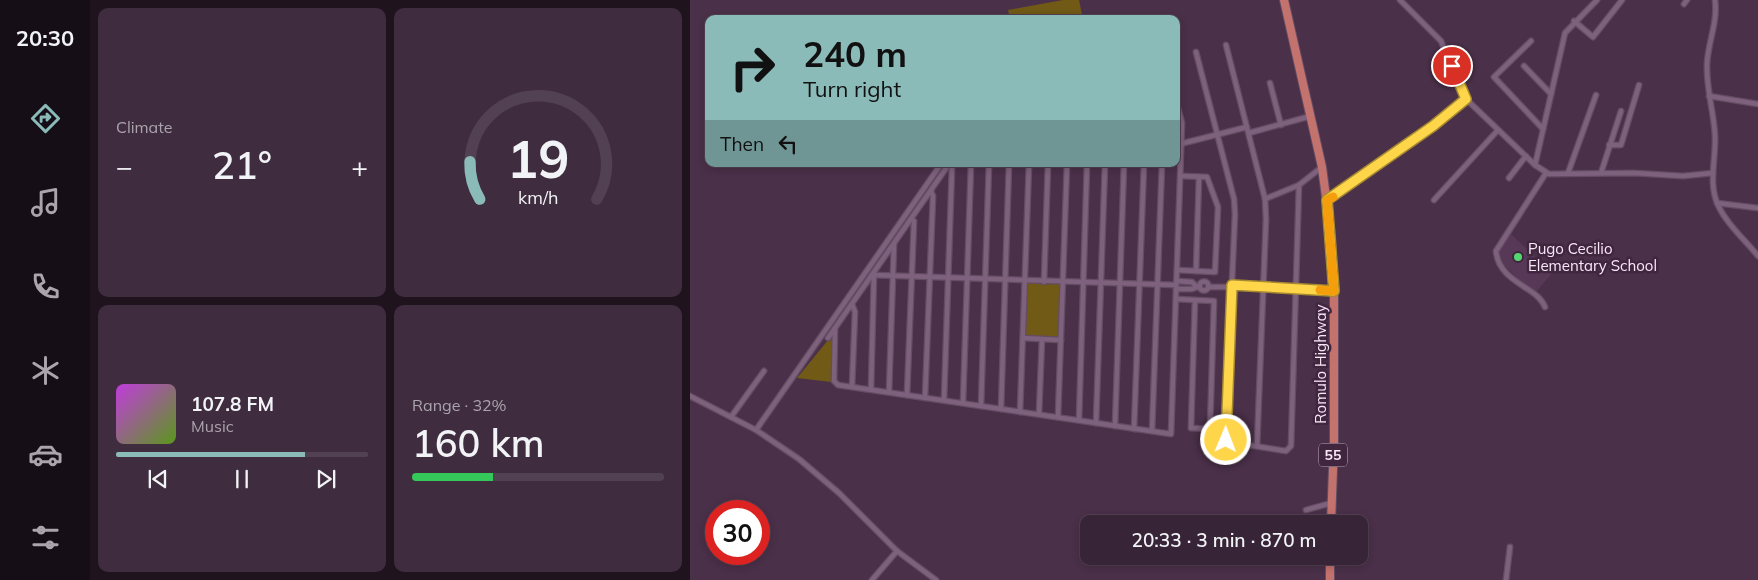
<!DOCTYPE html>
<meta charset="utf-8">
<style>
:root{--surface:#382437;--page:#3f2c3f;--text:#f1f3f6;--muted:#aba4ad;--line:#524152;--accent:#8bbbb9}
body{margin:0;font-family:Mulish,sans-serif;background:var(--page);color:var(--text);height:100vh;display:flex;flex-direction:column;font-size:19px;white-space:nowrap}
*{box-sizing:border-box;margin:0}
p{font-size:16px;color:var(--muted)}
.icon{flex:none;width:28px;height:28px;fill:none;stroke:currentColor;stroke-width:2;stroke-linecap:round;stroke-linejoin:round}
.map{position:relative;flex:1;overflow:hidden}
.details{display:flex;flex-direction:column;gap:8px;padding:8px;background:#1f141e;width:600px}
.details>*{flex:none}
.hud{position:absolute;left:15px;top:15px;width:475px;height:152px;border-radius:10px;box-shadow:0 2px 8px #0003,0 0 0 1px var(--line);background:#8bbbb9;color:#111;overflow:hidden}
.speed{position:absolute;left:15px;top:500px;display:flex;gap:10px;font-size:25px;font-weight:700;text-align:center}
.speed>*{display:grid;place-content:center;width:65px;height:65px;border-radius:50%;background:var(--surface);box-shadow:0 2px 8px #0003,0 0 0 1px var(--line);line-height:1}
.speed .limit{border:8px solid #d22;background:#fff;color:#111}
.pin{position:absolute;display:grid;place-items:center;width:42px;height:42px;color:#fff;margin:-21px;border:2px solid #fff;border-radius:50%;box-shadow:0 1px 5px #0007}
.me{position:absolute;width:55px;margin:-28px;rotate:1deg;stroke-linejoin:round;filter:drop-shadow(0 0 4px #0008)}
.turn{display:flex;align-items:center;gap:18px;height:105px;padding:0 15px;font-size:22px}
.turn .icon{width:65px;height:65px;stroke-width:2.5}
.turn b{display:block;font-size:35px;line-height:42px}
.then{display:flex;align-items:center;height:48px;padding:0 15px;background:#0003;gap:10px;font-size:19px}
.big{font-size:38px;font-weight:600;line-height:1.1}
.details .widget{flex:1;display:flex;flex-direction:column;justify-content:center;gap:8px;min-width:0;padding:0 18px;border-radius:10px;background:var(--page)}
.details .dial{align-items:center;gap:0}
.dial svg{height:130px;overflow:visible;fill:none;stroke:var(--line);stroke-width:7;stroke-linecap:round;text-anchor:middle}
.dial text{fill:var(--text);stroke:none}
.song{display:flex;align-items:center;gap:15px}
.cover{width:60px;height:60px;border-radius:8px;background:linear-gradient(135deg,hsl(290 70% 55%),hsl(90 70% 35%))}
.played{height:5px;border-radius:2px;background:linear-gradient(90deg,var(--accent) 75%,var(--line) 75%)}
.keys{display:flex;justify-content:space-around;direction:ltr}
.heat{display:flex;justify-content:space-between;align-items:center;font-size:28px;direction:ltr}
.charge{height:8px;border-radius:4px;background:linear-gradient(90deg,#34c759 32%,var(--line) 0)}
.details .tiles{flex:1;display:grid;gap:8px;grid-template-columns:repeat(2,1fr)}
.trip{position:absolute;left:390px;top:515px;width:288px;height:50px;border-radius:10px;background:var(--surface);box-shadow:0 2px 8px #0003,0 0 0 1px var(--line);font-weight:600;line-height:50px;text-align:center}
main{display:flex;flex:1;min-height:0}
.tabs{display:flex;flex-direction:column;width:90px;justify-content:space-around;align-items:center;background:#160e16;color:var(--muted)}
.tabs .icon{width:35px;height:35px}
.tabs .current{color:var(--accent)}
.tabs b{font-size:22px;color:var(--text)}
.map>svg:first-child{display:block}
</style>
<main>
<nav class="tabs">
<b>20:30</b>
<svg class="icon current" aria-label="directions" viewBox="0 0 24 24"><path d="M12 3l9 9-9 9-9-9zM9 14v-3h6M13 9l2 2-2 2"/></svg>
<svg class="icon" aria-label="music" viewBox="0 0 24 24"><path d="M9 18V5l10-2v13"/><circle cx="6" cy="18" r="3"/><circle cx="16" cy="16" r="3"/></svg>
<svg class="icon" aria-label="phone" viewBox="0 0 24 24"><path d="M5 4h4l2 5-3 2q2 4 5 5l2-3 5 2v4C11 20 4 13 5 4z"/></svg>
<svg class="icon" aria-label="climate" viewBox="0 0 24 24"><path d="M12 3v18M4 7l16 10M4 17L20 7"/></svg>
<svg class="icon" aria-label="car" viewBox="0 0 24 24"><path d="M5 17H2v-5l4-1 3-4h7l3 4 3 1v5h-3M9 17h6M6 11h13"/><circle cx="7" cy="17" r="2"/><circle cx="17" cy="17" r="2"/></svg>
<svg class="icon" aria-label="filters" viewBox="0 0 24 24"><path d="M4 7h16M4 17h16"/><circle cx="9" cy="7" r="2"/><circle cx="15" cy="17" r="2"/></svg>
</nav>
<section class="details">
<div class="tiles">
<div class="widget"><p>Climate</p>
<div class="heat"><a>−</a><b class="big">21°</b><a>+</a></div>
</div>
<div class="widget dial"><svg viewBox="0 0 100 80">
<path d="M14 69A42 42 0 1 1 86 69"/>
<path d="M14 69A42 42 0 0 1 8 46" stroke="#8bbbb9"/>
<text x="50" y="56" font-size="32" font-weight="700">19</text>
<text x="50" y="72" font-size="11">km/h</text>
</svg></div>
<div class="widget">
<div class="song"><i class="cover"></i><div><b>107.8 FM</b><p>Music</p></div></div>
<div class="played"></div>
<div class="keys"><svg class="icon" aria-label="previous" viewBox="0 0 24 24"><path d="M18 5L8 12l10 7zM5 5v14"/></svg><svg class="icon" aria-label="pause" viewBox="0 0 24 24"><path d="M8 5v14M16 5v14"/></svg><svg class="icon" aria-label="next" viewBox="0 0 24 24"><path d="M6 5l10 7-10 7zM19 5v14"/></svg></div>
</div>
<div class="widget"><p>Range · 32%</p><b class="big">160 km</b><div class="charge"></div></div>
</div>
</section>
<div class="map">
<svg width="1068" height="580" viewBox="0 0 1068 580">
<rect width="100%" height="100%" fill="#4a3049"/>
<!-- built -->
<path fill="#573856" d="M821 234 862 273 847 291 843 293 813 264 808 250Z"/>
<!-- green -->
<g fill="#715916">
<path d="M373 0H389L393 19H320L318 10Z"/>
<path d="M337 282 371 283 369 338 334 336Z"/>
<path d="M143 334 141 382 107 378Z"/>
</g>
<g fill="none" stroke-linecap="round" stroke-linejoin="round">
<defs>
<g id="minor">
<path d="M710 0 751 41 769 87 776 99 845 165 875 33 907 0"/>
<path d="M1025 0C1028 22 1018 42 1017 64 1016 89 1024 112 1025 136 1026 159 1018 184 1028 205 1036 223 1055 240 1068 256"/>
<path d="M994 4 997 0"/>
<path d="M884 21 903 37 932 0"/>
<path d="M841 41 804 77 853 129"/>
<path d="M536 45 575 199 576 219 567 446"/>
<path d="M506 52 544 199 545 214 535 439 539 442 596 451 601 446 609 185 575 199"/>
<path d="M834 66 861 94"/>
<path d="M580 83 591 125"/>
<path d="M1019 96 1068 104"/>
<path d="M559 133 621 116"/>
<path d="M486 145 557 127"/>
<path d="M919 145H931L949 85"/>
<path d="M845 165 859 174 944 173 993 176 1023 173"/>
<path d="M878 173 906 95"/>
<path d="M911 173 931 111"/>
<path d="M819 178 836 156"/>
<path d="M609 185 632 167"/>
<path d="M637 200 743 126 776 99"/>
<path d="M744 200 808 130"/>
<path d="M1027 203 1068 208"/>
<path d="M487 270 525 272 528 207 517 177 491 176"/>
<path d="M506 271 509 177"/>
<path d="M182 275 486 285"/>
<path d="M487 281 502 282 506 286"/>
<circle cx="514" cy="286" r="4.5"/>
<path d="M354 282 358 164"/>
<path d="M542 285 644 291"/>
<path d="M518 287H542"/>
<path d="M486 289H502L510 286"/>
<path d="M486 299 524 301 520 429 501 428 505 300"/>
<path d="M162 304 165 312 162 387"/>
<path d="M855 307C847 286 809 283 806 251L856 173"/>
<path d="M145 328 144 381 148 385 481 434 492 123 486 101"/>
<path d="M138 338 259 164"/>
<path d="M333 338 371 340"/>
<path d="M181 389 184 273"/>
<path d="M199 392 204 244"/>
<path d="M217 395 224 221 221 219"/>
<path d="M0 396 66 430 109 459 149 493 207 551 246 580"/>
<path d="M235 398 243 196 241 191"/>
<path d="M254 400 262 167 260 164"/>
<path d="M273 403 281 164"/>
<path d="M291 406 299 164"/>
<path d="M311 409 319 164"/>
<path d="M330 412 339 164"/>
<path d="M349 414 352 339"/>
<path d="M41 417 74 371"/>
<path d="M368 417 377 164"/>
<path d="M389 420 397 164"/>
<path d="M406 423 415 164"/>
<path d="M425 426 434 164"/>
<path d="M444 429 454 164"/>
<path d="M66 430 251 164"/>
<path d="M462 431 472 164"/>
<path d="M616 510 641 503"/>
<path d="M182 580 207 551"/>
<path d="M816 580 820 547"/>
</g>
<g id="trunk">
<path d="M594 0 632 167 641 235 644 291V441L641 524"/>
<path d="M640 556V580"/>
</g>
</defs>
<!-- minor casing -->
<use href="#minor" stroke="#644d63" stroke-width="7"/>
<!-- trunk casing -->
<use href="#trunk" stroke="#644d63" stroke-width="10"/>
<!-- minor -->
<use href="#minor" stroke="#7e617d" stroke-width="4.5"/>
<!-- trunk -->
<use href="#trunk" stroke="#c4726e" stroke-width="8"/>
</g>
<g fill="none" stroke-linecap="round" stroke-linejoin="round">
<defs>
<path id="route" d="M536 440 542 285 644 291 637 200 743 126 776 99 762 66"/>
</defs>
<!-- route casing -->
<use href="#route" stroke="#a68a30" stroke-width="12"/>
<!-- route -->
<use href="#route" stroke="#ffd54a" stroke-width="9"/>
<!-- slow -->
<path stroke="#f59e0b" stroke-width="9" d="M630 290 644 291 637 200 643 197"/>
</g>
<!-- markers -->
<circle fill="#56d671" stroke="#40263f" stroke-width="2" cx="828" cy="257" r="5"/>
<g text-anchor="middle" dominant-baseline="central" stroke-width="5" stroke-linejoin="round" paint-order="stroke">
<!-- shield labels -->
<rect fill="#40263f" stroke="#c1adc0" stroke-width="1" x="629" y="443.5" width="28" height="23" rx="4"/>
<g font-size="14" font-weight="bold" fill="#f8e7f7">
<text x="643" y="455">55</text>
</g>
<!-- poi labels -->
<g font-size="15" fill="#f8e7f7" stroke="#40263f" text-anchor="start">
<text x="838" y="248">Pugo Cecilio<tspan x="838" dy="17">Elementary School</tspan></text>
</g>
<!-- street labels -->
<g font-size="15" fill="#f8e7f7" stroke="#40263f">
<text transform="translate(630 364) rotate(-90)">Romulo Highway</text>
</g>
</g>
</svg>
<div class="speed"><div class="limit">30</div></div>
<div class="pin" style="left:762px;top:66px;background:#d93025"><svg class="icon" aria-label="arrive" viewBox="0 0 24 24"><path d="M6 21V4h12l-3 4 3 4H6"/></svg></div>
<svg class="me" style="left:536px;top:440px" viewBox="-20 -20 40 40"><circle r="17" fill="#ffd54a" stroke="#fff" stroke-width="3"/><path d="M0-11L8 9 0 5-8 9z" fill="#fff"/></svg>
<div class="trip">20:33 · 3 min · 870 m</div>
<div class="hud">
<div class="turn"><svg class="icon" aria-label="right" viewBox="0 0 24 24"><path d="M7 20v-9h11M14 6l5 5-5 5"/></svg><div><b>240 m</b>Turn right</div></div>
<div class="then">Then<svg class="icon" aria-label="left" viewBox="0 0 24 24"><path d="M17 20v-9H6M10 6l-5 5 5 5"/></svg></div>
</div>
</div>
</main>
